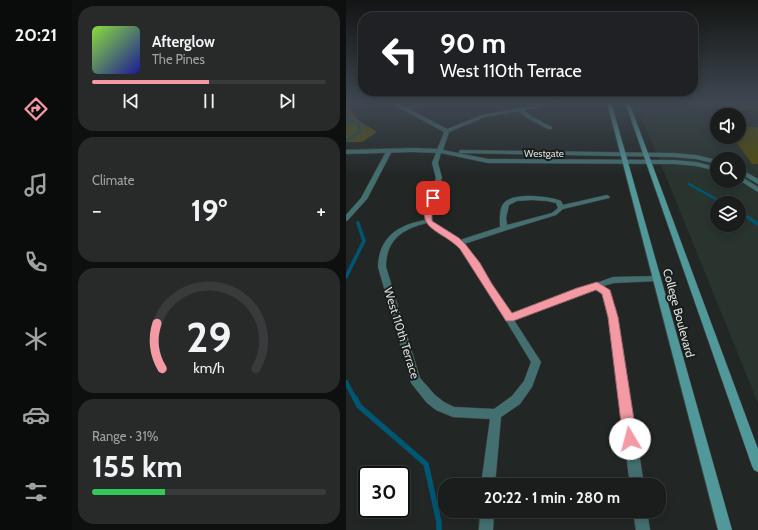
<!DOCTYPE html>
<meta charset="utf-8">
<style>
:root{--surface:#1a1d1c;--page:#272a29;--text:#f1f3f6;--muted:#9fa2a3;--line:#383b3b;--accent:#f49aa5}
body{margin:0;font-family:Cabin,sans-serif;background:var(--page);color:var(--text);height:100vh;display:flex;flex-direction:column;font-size:15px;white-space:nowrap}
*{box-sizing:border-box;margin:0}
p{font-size:13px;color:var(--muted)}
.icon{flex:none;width:22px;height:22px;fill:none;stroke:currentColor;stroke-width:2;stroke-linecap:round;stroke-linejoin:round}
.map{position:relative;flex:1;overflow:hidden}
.drawer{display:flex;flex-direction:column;gap:6px;padding:6px;background:#0e100f;width:274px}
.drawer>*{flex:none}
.top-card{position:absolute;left:12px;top:12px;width:340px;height:84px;border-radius:16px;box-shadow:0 2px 10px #0003,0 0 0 1px var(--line);background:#202124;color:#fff;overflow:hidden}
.buttons{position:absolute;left:364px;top:108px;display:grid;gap:8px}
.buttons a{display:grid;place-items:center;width:36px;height:36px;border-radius:50%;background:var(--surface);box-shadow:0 2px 10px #0003,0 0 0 1px var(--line);font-size:20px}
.speed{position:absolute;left:12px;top:466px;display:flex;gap:8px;font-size:20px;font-weight:700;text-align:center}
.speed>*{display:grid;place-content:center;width:52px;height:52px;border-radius:50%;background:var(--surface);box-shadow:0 2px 10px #0003,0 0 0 1px var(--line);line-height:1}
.speed .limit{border:2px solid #111;border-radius:6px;background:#fff;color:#111}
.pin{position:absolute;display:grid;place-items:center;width:34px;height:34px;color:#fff;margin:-17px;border-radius:8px;box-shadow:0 2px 6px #0006}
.me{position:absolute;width:44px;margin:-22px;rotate:352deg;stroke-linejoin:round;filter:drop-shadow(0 0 3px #0008)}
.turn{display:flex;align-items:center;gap:14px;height:84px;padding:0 16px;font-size:18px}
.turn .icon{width:52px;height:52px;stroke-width:2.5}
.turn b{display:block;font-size:28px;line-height:34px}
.big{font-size:30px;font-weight:700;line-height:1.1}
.drawer .card{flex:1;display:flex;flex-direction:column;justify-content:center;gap:6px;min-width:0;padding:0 14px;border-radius:16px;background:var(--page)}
.drawer .dial{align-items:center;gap:0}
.dial svg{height:104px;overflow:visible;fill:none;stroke:var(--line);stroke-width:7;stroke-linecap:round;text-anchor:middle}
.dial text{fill:var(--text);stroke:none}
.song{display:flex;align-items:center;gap:12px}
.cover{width:48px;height:48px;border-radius:6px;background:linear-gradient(135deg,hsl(90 70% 55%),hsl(240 70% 35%))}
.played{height:4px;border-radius:2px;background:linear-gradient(90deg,var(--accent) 50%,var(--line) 50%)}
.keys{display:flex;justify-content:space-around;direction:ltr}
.heat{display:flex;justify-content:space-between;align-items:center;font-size:22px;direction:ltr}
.charge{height:6px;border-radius:3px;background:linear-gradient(90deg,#34c759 31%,var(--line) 0)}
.trip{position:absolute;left:92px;top:478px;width:228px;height:40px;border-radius:16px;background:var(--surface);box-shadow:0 2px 10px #0003,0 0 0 1px var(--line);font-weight:700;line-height:40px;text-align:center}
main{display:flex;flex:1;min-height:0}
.dock{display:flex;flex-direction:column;width:72px;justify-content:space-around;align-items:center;background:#0a0c0b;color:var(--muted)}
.dock .icon{width:28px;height:28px}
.dock .selected{color:var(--accent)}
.dock b{font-size:18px;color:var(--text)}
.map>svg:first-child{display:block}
</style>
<main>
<nav class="dock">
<b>20:21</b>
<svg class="icon selected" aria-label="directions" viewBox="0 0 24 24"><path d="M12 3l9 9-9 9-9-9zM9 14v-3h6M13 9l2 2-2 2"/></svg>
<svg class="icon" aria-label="music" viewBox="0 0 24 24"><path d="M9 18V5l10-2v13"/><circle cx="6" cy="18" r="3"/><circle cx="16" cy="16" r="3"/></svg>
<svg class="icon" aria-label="phone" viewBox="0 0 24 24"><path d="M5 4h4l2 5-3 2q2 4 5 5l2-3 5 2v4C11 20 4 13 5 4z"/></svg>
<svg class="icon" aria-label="climate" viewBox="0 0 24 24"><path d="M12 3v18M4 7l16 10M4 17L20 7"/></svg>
<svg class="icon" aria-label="car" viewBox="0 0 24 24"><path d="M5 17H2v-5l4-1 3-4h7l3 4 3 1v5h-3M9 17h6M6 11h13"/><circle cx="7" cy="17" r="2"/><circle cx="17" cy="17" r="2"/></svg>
<svg class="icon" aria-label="filters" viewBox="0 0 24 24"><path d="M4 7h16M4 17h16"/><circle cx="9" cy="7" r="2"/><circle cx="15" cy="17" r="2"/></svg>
</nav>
<section class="drawer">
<div class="card">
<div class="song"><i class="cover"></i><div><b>Afterglow</b><p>The Pines</p></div></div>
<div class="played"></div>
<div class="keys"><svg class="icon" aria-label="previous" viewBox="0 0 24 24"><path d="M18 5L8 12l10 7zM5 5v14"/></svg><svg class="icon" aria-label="pause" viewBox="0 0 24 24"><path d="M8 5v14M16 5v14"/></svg><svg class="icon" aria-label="next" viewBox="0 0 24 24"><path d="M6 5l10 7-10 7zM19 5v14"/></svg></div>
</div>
<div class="card"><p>Climate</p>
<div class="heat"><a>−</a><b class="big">19°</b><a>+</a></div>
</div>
<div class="card dial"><svg viewBox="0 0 100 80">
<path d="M14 69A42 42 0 1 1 86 69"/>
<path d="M14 69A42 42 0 0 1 10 34" stroke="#f49aa5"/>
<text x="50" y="56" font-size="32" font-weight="700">29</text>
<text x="50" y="72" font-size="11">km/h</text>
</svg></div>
<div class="card"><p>Range · 31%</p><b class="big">155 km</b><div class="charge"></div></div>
</section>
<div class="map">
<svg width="412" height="530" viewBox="0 0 412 530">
<rect width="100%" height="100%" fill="#222725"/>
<!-- built -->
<path fill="#29342f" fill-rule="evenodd" d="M289 102H412V403L310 152ZM371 115H393V137H371ZM371 159H393V181H371ZM371 203H393V225H371Z"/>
<!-- green -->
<g fill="#524d0b">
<path d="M349 102H412V110H381L352 105Z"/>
<path d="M393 127H412V164H406L387 137H393Z"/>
</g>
<!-- forest -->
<path fill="#58520f" d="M0 102 12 120 31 132 16 142H0Z"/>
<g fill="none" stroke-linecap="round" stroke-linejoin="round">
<!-- stream-far4 -->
<path stroke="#005773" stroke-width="2" d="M0 119 12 123 14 132 0 141"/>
<!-- stream-far3 -->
<g stroke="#005773" stroke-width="2.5">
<path d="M343 184 377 203"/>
<path d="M393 212 398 215"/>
</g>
<!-- stream-far2 -->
<g stroke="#005773" stroke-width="3.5">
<path d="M397 214 412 224"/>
<path d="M0 277 18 241 12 223"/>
</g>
<!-- stream-far1 -->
<path stroke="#005773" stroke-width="4.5" d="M0 382 9 399"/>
<!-- stream -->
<path stroke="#005773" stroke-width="5.5" d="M9 398 13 406 80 464 93 522V530"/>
<defs>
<g id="minor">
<path d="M43 102H48L59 108 80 102H86L63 109 101 129 136 115 187 106 201 102H207L190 108 178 110 185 116 206 127V129H202L181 118 173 111 139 117 103 132 97 150 142 159 328 160 350 162 371 167V171L350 166 328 164 142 163 95 153 92 163 96 178 85 211V218L88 223 114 240 154 227C154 220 153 208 158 203 167 192 203 196 215 201L217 205 261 195 264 197 263 198 217 209 210 215 161 230 118 244 133 263 164 314 267 277 314 276 315 278 311 281 268 283 257 286 264 293 272 317 298 485H284L262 317 256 294 249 289 168 320 195 362 186 387 174 404 155 417 149 485H135L144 419 107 417 90 410 81 403 65 383 32 267C33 237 52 225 79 220V211L90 178 86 163 98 132ZM186 200 201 201 210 203 212 208 206 213 161 225 160 218 163 205 171 201ZM81 223 83 225 107 242 114 249 127 266 185 362 178 381 166 396 148 409 108 407 98 402 89 395 74 378 40 267C40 240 56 229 81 223Z"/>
<path d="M41 150 46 151 21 199 2 220 0 221V215L15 198Z"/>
<path d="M115 150 327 153 350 155 371 160V164L350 159 327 157 113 153V151Z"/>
<path d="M393 168 412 179V184L393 173Z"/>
<path d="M393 175 412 187V192L393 180Z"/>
<path d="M134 511H148L147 530H133Z"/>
<path d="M287 511H301L304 530H290Z"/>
</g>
<path id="tertiary" d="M66 148 94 149 97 151 94 153 66 152 0 154V150Z"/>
<g id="secondary">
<path d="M261 102H265L386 530H372Z"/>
<path d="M279 102H283L412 449V472L408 470 406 466Z"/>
</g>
</defs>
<!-- minor casing -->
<use href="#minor" stroke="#404442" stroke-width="1"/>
<!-- tertiary casing -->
<use href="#tertiary" stroke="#404442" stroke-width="1"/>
<!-- secondary casing -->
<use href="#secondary" stroke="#404442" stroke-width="1"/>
<!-- minor -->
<use href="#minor" fill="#446f70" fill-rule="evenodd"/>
<!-- tertiary -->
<use href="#tertiary" fill="#446f70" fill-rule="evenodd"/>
<!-- secondary -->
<use href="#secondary" fill="#51989a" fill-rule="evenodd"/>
</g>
<!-- sky -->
<linearGradient id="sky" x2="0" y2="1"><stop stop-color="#131514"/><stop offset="0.58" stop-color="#3e4751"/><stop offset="1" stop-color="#3e4751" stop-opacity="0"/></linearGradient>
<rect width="412" height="176" fill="url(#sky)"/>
<!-- route -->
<path fill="#f49aa5" stroke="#9f646b" d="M84 196H87L91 198 86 211V221L113 238 120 245 134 263 146 284 166 313 231 288 251 282 264 290 272 317 291 439 289 444 284 446 279 444 277 439 262 317 256 294 250 290 167 321H160L114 249C95 229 66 230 84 196Z"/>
<g text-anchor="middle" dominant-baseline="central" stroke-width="4" stroke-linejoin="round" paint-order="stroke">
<!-- far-street labels -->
<g font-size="10" fill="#dcdfdd" stroke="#191e1c">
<text x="198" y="153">Westgate</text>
</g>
<!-- street labels -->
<g font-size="12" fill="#dcdfdd" stroke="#191e1c">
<text transform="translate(333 313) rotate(75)">College Boulevard</text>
<text transform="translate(56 333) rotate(73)">West 110th Terrace</text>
</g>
</g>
</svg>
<div class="buttons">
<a><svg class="icon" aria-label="sound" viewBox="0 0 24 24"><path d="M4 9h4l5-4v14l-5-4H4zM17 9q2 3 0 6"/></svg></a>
<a><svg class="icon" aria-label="search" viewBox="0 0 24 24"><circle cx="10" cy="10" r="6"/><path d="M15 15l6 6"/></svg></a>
<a><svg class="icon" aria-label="layers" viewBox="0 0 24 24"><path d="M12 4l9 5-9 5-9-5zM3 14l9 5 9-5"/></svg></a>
</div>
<div class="speed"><div class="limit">30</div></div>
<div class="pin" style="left:87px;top:198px;background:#d93025"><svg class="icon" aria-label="arrive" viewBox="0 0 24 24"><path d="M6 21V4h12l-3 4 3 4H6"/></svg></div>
<svg class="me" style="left:284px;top:439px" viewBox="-20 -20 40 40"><circle r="19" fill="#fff"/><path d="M0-13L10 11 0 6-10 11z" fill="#f49aa5"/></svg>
<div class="trip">20:22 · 1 min · 280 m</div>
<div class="top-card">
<div class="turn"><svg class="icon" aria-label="left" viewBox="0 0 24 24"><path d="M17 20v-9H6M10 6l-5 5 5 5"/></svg><div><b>90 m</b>West 110th Terrace</div></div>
</div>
</div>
</main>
